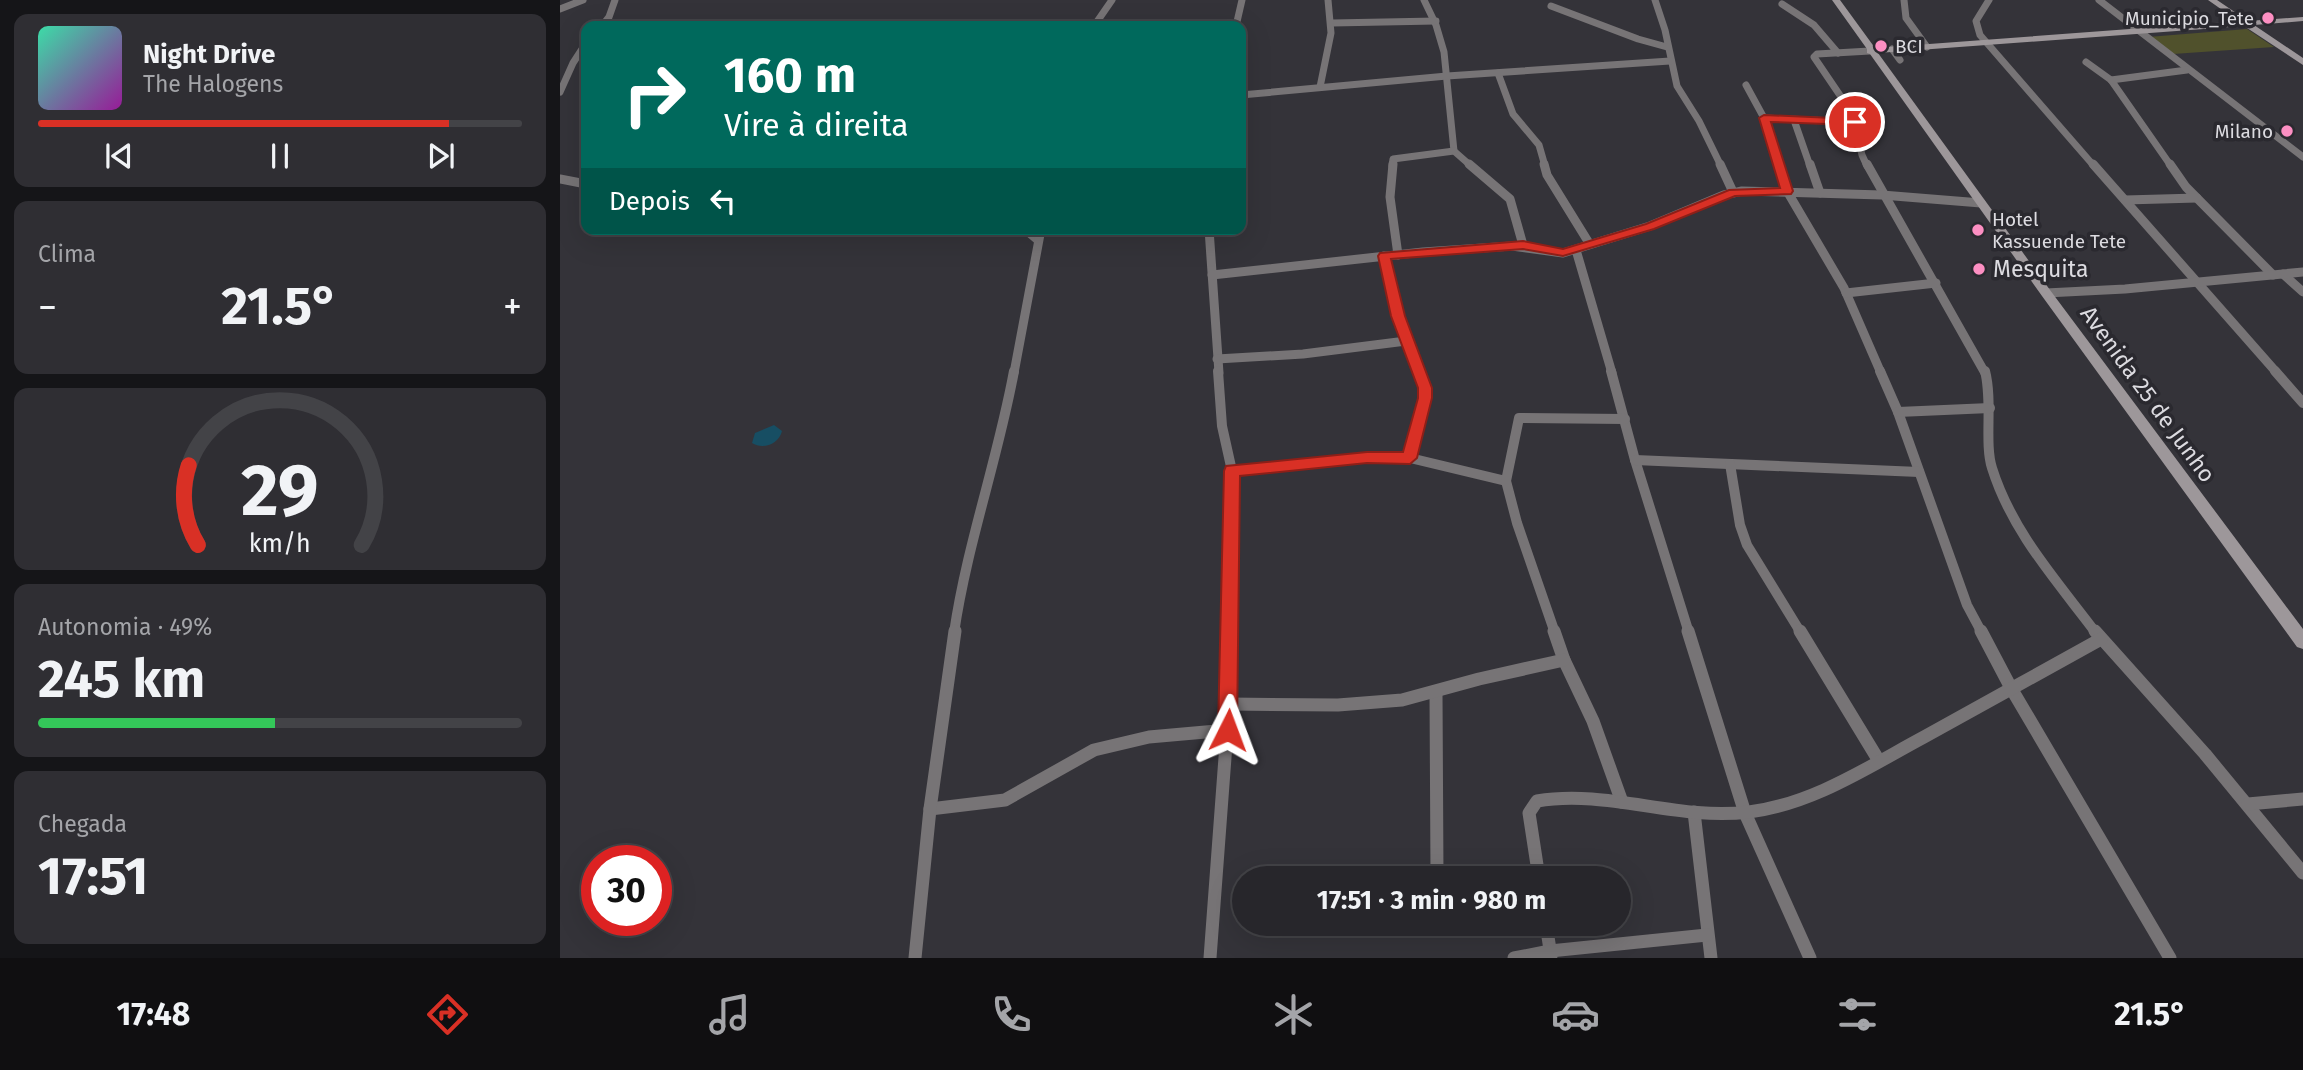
<!DOCTYPE html>
<html lang="pt">
<meta charset="utf-8">
<style>
:root{--surface:#27262b;--page:#2f2e33;--text:#f1f3f6;--muted:#a4a5a9;--line:#434347;--accent:#d93025}
body{margin:0;font-family:"Fira Sans",sans-serif;background:var(--page);color:var(--text);height:100vh;display:flex;flex-direction:column;font-size:26px;white-space:nowrap}
*{box-sizing:border-box;margin:0}
p{font-size:23px;color:var(--muted)}
.icon{flex:none;width:38px;height:38px;fill:none;stroke:currentColor;stroke-width:2;stroke-linecap:round;stroke-linejoin:round}
.map{position:relative;flex:1;overflow:hidden}
.side{display:flex;flex-direction:column;gap:14px;padding:14px;background:#151518;width:560px}
.side>*{flex:none}
.hud{position:absolute;left:21px;top:21px;width:665px;height:214px;border-radius:14px;box-shadow:0 7px 28px #0002,0 0 0 2px var(--line);background:#00695c;color:#fff;overflow:hidden}
.speed{position:absolute;left:21px;top:845px;display:flex;gap:14px;font-size:35px;font-weight:700;text-align:center}
.speed>*{display:grid;place-content:center;width:91px;height:91px;border-radius:50%;background:var(--surface);box-shadow:0 7px 28px #0002,0 0 0 2px var(--line);line-height:1}
.speed .limit{border:10px solid #d22;background:#fff;color:#111}
.pin{position:absolute;display:grid;place-items:center;width:60px;height:60px;color:#fff;margin:-30px;border:4px solid #fff;border-radius:50%;box-shadow:0 2px 7px #0007}
.me{position:absolute;width:77px;margin:-38px;rotate:3deg;stroke-linejoin:round;filter:drop-shadow(0 0 5px #0008)}
.turn{display:flex;align-items:center;gap:24px;height:147px;padding:0 28px;font-size:32px}
.turn .icon{width:91px;height:91px;stroke-width:2.5}
.turn b{display:block;font-size:49px;line-height:60px}
.then{display:flex;align-items:center;height:66px;padding:0 28px;background:#0003;gap:14px;font-size:26px}
.big{font-size:52px;font-weight:700;line-height:1.1}
.side .widget{flex:1;display:flex;flex-direction:column;justify-content:center;gap:10px;min-width:0;padding:0 24px;border-radius:14px;background:var(--page)}
.side .dial{align-items:center;gap:0}
.dial svg{height:182px;overflow:visible;fill:none;stroke:var(--line);stroke-width:7;stroke-linecap:round;text-anchor:middle}
.dial text{fill:var(--text);stroke:none}
.song{display:flex;align-items:center;gap:21px}
.cover{width:84px;height:84px;border-radius:10px;background:linear-gradient(135deg,hsl(160 70% 55%),hsl(300 70% 35%))}
.played{height:7px;border-radius:4px;background:linear-gradient(90deg,var(--accent) 85%,var(--line) 85%)}
.keys{display:flex;justify-content:space-around;direction:ltr}
.heat{display:flex;justify-content:space-between;align-items:center;font-size:38px;direction:ltr}
.charge{height:10px;border-radius:5px;background:linear-gradient(90deg,#34c759 49%,var(--line) 0)}
.trip{position:absolute;left:672px;top:866px;width:399px;height:70px;border-radius:35px;background:var(--surface);box-shadow:0 7px 28px #0002,0 0 0 2px var(--line);font-weight:700;line-height:70px;text-align:center}
.tab-bar{display:flex;height:112px;justify-content:space-around;align-items:center;background:#100f11;color:var(--muted)}
.tab-bar .icon{width:49px;height:49px}
.tab-bar .current{color:var(--accent)}
.tab-bar b{font-size:32px;color:var(--text)}
main{display:flex;flex:1;min-height:0}
.map>svg:first-child{display:block}
</style>
<main>
<section class="side">
<div class="widget">
<div class="song"><i class="cover"></i><div><b>Night Drive</b><p>The Halogens</p></div></div>
<div class="played"></div>
<div class="keys"><svg class="icon" aria-label="previous" viewBox="0 0 24 24"><path d="M18 5L8 12l10 7zM5 5v14"/></svg><svg class="icon" aria-label="pause" viewBox="0 0 24 24"><path d="M8 5v14M16 5v14"/></svg><svg class="icon" aria-label="next" viewBox="0 0 24 24"><path d="M6 5l10 7-10 7zM19 5v14"/></svg></div>
</div>
<div class="widget"><p>Clima</p>
<div class="heat"><a>−</a><b class="big">21.5°</b><a>+</a></div>
</div>
<div class="widget dial"><svg viewBox="0 0 100 80">
<path d="M14 69A42 42 0 1 1 86 69"/>
<path d="M14 69A42 42 0 0 1 10 34" stroke="#d93025"/>
<text x="50" y="56" font-size="32" font-weight="700">29</text>
<text x="50" y="72" font-size="11">km/h</text>
</svg></div>
<div class="widget"><p>Autonomia · 49%</p><b class="big">245 km</b><div class="charge"></div></div>
<div class="widget"><p>Chegada</p><b class="big">17:51</b></div>
</section>
<div class="map">
<svg width="1743" height="958" viewBox="0 0 1743 958">
<rect width="100%" height="100%" fill="#343339"/>
<!-- green -->
<path fill="#50512c" d="M1687 29 1714 47 1613 54 1588 37Z"/>
<!-- water -->
<path fill="#174e63" d="M214 425 222 431C219 444 203 450 192 443L195 433Z"/>
<g fill="none" stroke-linecap="round" stroke-linejoin="round">
<!-- street-far3 -->
<g stroke="#777476" stroke-width="7">
<path d="M864 0 876 25 884 52 894 151 911 166"/>
<path d="M1095 0 1105 30 1117 86 1139 121 1161 166"/>
<path d="M1344 0 1346 18 1367 47"/>
<path d="M1429 0 1416 21 1420 35 1534 166"/>
<path d="M1539 0 1743 157"/>
<path d="M1222 4 1254 25 1278 53"/>
<path d="M991 6 1078 39 1107 47"/>
<path d="M0 9 23 0"/>
<path d="M772 23 876 21"/>
<path d="M42 26 49 17 55 0"/>
<path d="M534 26 552 0"/>
<path d="M676 26 682 0"/>
<path d="M1332 49 1340 60"/>
<path d="M1526 62 1551 80 1611 166"/>
<path d="M938 73 953 114 979 145 985 166"/>
<path d="M1551 80 1627 70"/>
<path d="M1186 85 1204 118 1219 166"/>
<path d="M760 87 771 33 768 0"/>
<path d="M0 92 13 63 26 43"/>
<path d="M681 95 887 76 1110 61"/>
<path d="M1204 118 1295 122"/>
<path d="M1234 120 1250 166"/>
<path d="M832 166 833 159 894 151"/>
<path d="M1307 166 1302 155 1292 113 1254 57 1257 54 1310 51"/>
</g>
<!-- street-far2 -->
<g stroke="#777476" stroke-width="9">
<path d="M833 164 830 197 838 255"/>
<path d="M909 164 950 199 963 245"/>
<path d="M984 164 987 175 1029 243"/>
<path d="M1160 164 1173 192"/>
<path d="M1219 164 1227 191 1284 288 1321 373"/>
<path d="M1250 164 1260 193"/>
<path d="M1307 164 1425 373"/>
<path d="M1533 164 1717 373"/>
<path d="M1610 164 1626 187 1713 275"/>
<path d="M0 179 26 184"/>
<path d="M1565 200 1637 198"/>
<path d="M465 229 478 240"/>
<path d="M649 229 659 373"/>
<path d="M1016 250 1052 373"/>
<path d="M824 256 838 316 859 373"/>
<path d="M1723 274 1743 292"/>
<path d="M652 275 863 252 952 246 1003 253 1090 226 1164 195 1182 191 1322 195 1421 203"/>
<path d="M1286 293 1376 283"/>
<path d="M1486 293 1565 289 1743 272"/>
<path d="M657 359 743 354 846 341"/>
<path d="M454 373 481 229"/>
</g>
<!-- street-far1 -->
<g stroke="#777476" stroke-width="10">
<path d="M658 371 662 426 672 471 671 633"/>
<path d="M1051 371 1075 460 1129 633"/>
<path d="M1320 371 1338 412 1407 605 1422 633"/>
<path d="M1425 371C1433 402 1424 443 1432 468 1452 532 1497 581 1536 633"/>
<path d="M1715 371 1743 403"/>
<path d="M1338 412 1430 408"/>
<path d="M850 458 865 398V388L859 371"/>
<path d="M1075 460 1359 472"/>
<path d="M1170 464 1180 525 1187 545 1241 633"/>
<path d="M672 471 807 457 850 458 946 481"/>
<path d="M394 633C407 544 438 459 454 371"/>
<path d="M995 633 957 523 946 481 959 418 1065 419"/>
</g>
<!-- street -->
<g stroke="#777476" stroke-width="13">
<path d="M994 631 1004 660 1033 721 1062 802"/>
<path d="M1128 631 1185 813 1250 958"/>
<path d="M1240 631 1319 761"/>
<path d="M1421 631 1451 688 1610 958"/>
<path d="M1535 631 1645 754 1743 873"/>
<path d="M876 693 877 875"/>
<path d="M669 704 778 705 842 700 919 679 1004 660"/>
<path d="M1688 804 1743 799"/>
<path d="M370 809 445 800 534 750 589 737 668 730"/>
<path d="M1134 812 1151 958"/>
<path d="M979 878 969 813 977 801C1048 789 1117 821 1189 812 1253 804 1308 767 1364 737 1423 704 1482 672 1541 639"/>
<path d="M986 924 991 956"/>
<path d="M355 958 370 809 395 631"/>
<path d="M650 958 669 704 671 631"/>
<path d="M954 958 990 951 1147 935"/>
</g>
<!-- secondary -->
<path fill="#9d979a" fill-rule="evenodd" d="M1272 0H1280L1315 48 1678 21 1648 0H1657L1688 21 1743 17V21L1694 25 1743 58V65L1684 26 1318 53 1490 290 1743 629V649L1737 647 1482 296 1310 54 1307 53V49Z"/>
</g>
<!-- route -->
<path fill="#d93025" stroke="#8d1f18" stroke-width="2" d="M1204 115 1295 119 1301 122 1295 125 1211 122 1233 191 1231 194 1175 196 1094 229 1003 256 963 249 831 259 845 316 872 388V398L857 458 850 464 807 463 680 476 677 730 675 737 668 740 661 737 658 730 664 471 666 466 807 452H843L858 398V388L831 316 818 256 820 253 963 241 1003 249 1086 224 1169 190 1220 188 1199 118Z"/>
<!-- markers -->
<g fill="#fc8fc2" stroke="#2a292f" stroke-width="2.5">
<circle cx="1708" cy="18" r="7"/>
<circle cx="1321" cy="46" r="7"/>
<circle cx="1727" cy="131" r="7"/>
<circle cx="1418" cy="230" r="7"/>
<circle cx="1419" cy="269" r="7"/>
</g>
<g text-anchor="middle" dominant-baseline="central" stroke-width="7" stroke-linejoin="round" paint-order="stroke">
<!-- far-poi labels -->
<g font-size="19" fill="#dcdbe0" stroke="#2a292f" text-anchor="end">
<text x="1694" y="18">Municipio_Tete</text>
<text x="1335" y="46" text-anchor="start">BCI</text>
<text x="1713" y="131">Milano</text>
<text x="1432" y="219" text-anchor="start">Hotel<tspan x="1432" dy="22">Kassuende Tete</tspan></text>
</g>
<!-- poi labels -->
<g font-size="23" fill="#dcdbe0" stroke="#2a292f" text-anchor="start">
<text x="1433" y="269">Mesquita</text>
</g>
<!-- street labels -->
<g font-size="23" fill="#dcdbe0" stroke="#2a292f">
<text transform="translate(1588 394) rotate(54)">Avenida 25 de Junho</text>
</g>
</g>
</svg>
<div class="speed"><div class="limit">30</div></div>
<div class="pin" style="left:1295px;top:122px;background:#d93025"><svg class="icon" aria-label="arrive" viewBox="0 0 24 24"><path d="M6 21V4h12l-3 4 3 4H6"/></svg></div>
<svg class="me" style="left:668px;top:730px" viewBox="-20 -20 40 40"><path d="M0-17L14 15 0 8-14 15z" fill="#d93025" stroke="#fff" stroke-width="4"/></svg>
<div class="trip">17:51 · 3 min · 980 m</div>
<div class="hud">
<div class="turn"><svg class="icon" aria-label="right" viewBox="0 0 24 24"><path d="M7 20v-9h11M14 6l5 5-5 5"/></svg><div><b>160 m</b>Vire à direita</div></div>
<div class="then">Depois<svg class="icon" aria-label="left" viewBox="0 0 24 24"><path d="M17 20v-9H6M10 6l-5 5 5 5"/></svg></div>
</div>
</div>
</main>
<nav class="tab-bar">
<b>17:48</b>
<svg class="icon current" aria-label="directions" viewBox="0 0 24 24"><path d="M12 3l9 9-9 9-9-9zM9 14v-3h6M13 9l2 2-2 2"/></svg>
<svg class="icon" aria-label="music" viewBox="0 0 24 24"><path d="M9 18V5l10-2v13"/><circle cx="6" cy="18" r="3"/><circle cx="16" cy="16" r="3"/></svg>
<svg class="icon" aria-label="phone" viewBox="0 0 24 24"><path d="M5 4h4l2 5-3 2q2 4 5 5l2-3 5 2v4C11 20 4 13 5 4z"/></svg>
<svg class="icon" aria-label="climate" viewBox="0 0 24 24"><path d="M12 3v18M4 7l16 10M4 17L20 7"/></svg>
<svg class="icon" aria-label="car" viewBox="0 0 24 24"><path d="M5 17H2v-5l4-1 3-4h7l3 4 3 1v5h-3M9 17h6M6 11h13"/><circle cx="7" cy="17" r="2"/><circle cx="17" cy="17" r="2"/></svg>
<svg class="icon" aria-label="filters" viewBox="0 0 24 24"><path d="M4 7h16M4 17h16"/><circle cx="9" cy="7" r="2"/><circle cx="15" cy="17" r="2"/></svg>
<b>21.5°</b>
</nav>
